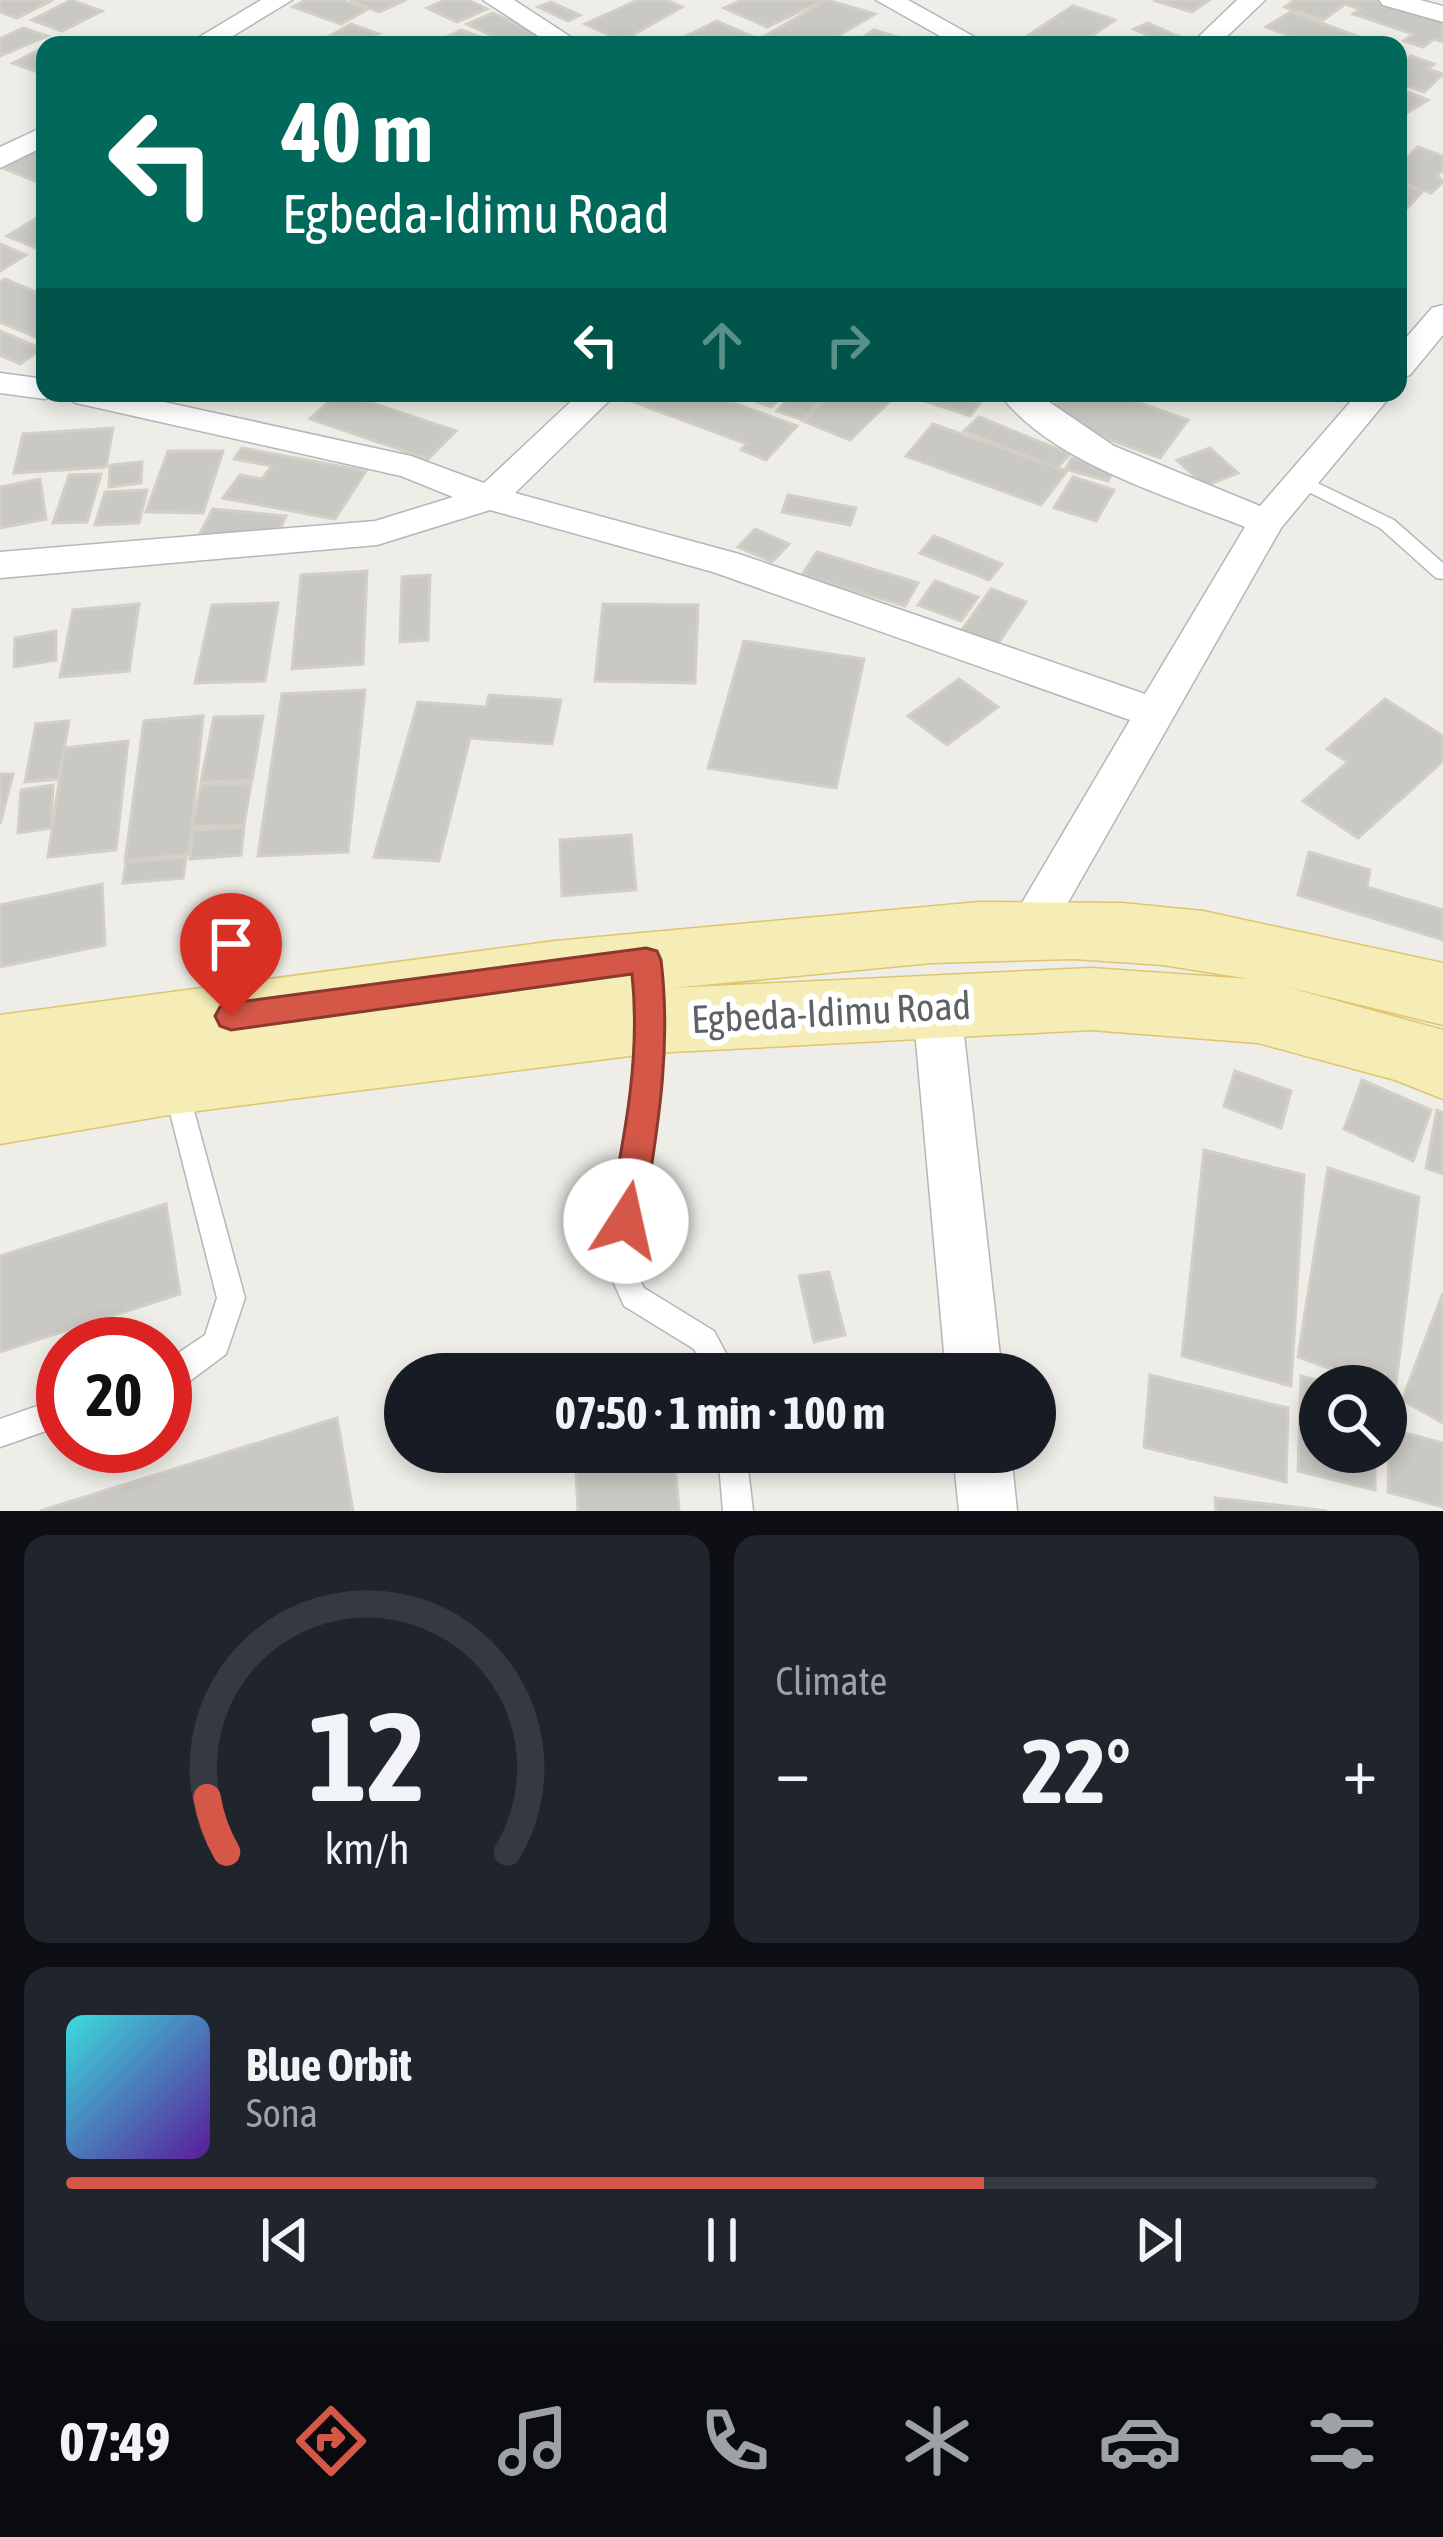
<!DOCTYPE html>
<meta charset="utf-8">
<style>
:root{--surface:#171b24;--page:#20242c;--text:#f1f3f6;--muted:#9ea1a6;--line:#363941;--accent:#d45747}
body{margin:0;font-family:"Asap Condensed",sans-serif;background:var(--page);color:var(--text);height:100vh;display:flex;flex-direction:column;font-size:45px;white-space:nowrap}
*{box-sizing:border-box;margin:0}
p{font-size:39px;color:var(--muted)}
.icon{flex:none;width:66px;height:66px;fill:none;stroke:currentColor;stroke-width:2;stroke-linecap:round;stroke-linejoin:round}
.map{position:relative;height:1511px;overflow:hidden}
.side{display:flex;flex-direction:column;gap:24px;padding:24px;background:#0d0f14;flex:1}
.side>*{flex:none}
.hud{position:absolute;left:36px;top:36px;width:1371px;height:366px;border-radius:24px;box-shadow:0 6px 18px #0003;background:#00695c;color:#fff;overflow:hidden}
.tools{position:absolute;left:1299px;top:1365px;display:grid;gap:24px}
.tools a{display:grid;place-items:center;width:108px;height:108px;border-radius:50%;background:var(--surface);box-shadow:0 6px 18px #0003;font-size:60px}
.speed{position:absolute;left:36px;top:1317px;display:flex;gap:24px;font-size:60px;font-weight:700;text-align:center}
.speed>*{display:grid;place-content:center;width:156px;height:156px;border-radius:50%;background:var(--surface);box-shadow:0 6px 18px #0003;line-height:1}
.speed .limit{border:18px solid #d22;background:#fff;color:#111}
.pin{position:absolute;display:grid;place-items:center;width:102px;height:102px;color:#fff;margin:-123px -51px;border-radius:50% 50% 50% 0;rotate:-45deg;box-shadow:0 0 12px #0007}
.pin .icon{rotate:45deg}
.me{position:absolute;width:132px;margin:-66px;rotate:10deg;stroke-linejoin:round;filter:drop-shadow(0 0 9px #0008)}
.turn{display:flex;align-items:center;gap:42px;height:252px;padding:0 48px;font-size:54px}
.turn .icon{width:156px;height:156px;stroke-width:2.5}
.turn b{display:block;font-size:84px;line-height:102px}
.lanes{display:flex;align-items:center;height:114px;padding:0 48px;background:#0003;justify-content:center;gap:60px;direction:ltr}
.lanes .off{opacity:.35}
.big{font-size:90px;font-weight:700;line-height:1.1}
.side .tile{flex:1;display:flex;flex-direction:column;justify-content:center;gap:18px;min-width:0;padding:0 42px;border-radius:24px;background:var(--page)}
.side .dial{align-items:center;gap:0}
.dial svg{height:312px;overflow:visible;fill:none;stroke:var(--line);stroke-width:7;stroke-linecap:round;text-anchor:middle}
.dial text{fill:var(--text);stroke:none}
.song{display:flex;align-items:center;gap:36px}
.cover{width:144px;height:144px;border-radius:18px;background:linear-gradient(135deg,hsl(180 70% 55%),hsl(270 70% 35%))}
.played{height:12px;border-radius:6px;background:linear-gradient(90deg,var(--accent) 70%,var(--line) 70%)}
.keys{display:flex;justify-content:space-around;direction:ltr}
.heat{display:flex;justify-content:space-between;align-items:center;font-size:66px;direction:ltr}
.side .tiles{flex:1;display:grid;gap:24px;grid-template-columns:1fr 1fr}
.tile:last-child{grid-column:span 2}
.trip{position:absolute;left:384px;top:1353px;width:672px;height:120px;border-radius:60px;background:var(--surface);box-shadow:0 6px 18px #0003;font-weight:700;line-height:120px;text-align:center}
.tabs{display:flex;height:192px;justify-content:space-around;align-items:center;background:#090b0e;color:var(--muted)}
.tabs .icon{width:84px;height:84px}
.tabs .on{color:var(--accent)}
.tabs b{font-size:54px;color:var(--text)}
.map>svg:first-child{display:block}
</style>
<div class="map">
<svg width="1443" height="1511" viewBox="0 0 1443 1511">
<rect width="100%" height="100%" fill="#eeede7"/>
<!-- building -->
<g fill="#cac8c3" stroke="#d2cfc6" stroke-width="3">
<path d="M0 0H53L17 18 0 12Z"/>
<path d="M71 0 102 11 62 31 32 20Z"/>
<path d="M306 0H341L368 9 341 24 293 7Z"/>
<path d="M350 0H406L379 12Z"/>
<path d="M445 0H468L487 9 457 22 427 8Z"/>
<path d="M638 0H665L682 7 622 41 585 24Z"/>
<path d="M743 0H824L767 27 724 8Z"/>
<path d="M827 0 875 14 823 45H790L765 36Z"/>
<path d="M1153 0H1209L1192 12Z"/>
<path d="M1295 0H1374L1443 22V42L1434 39 1423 47 1404 41 1413 34 1353 14 1360 9 1345 4 1323 20 1285 7Z"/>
<path d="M551 2 580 15 568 21 538 7Z"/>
<path d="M1073 6 1115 20 1078 45 1021 40Z"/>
<path d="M1291 12 1365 39 1355 45H1314L1266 27Z"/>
<path d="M493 13 545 37 527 45H512L467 24Z"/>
<path d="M717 21 751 36 732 45H668Z"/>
<path d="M1148 23 1191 42 1168 45 1134 29Z"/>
<path d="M351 24 379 34 359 45 328 37Z"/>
<path d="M23 28 47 36 0 56V39Z"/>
<path d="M461 30 502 45 439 41Z"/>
<path d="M874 30 920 44 852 45Z"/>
<path d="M45 47V75L13 63Z"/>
<path d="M1411 56 1434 64 1428 69 1443 74 1424 92 1398 83V66Z"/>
<path d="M1398 88 1428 100 1398 118Z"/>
<path d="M45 141V185L0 167V162Z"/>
<path d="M1418 147 1443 156V170L1437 175 1443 182 1431 193 1398 182V166Z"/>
<path d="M1398 183 1423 191 1407 208 1398 205Z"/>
<path d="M45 213 43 251 7 236Z"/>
<path d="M0 244 26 255 0 271Z"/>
<path d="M5 279 45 296V341L0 322V282Z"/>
<path d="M0 331 42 349 20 364 0 355Z"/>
<path d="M338 393H342L456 431 428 459 310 419Z"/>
<path d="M624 393H706L797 426 766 460 741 450 747 444 620 397Z"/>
<path d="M735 393H786L771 407Z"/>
<path d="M793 393H827L803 420 777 411Z"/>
<path d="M833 393H877L892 399 850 440 803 421Z"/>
<path d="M901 393H950L980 403 970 416Z"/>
<path d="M1064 393H1112L1188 420 1160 458 1045 416Z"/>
<path d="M979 417 1070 454 1057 468 964 431Z"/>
<path d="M933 424 1067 471 1041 505 906 456Z"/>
<path d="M113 428 106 467 14 473 23 434Z"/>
<path d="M242 448 366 471 335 519 223 498 240 475 262 479 272 466 234 459Z"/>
<path d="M1210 448 1238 473 1205 486 1177 460Z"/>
<path d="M168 451H223L203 513 146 512Z"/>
<path d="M1072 458 1114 470 1108 481 1065 469Z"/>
<path d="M142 462 141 483 109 487 110 465Z"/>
<path d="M101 474 87 522 53 523 69 475Z"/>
<path d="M1073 477 1114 490 1096 521 1054 508Z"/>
<path d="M40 479 46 519 0 528V487Z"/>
<path d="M147 490 139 523 95 525 105 492Z"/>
<path d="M788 495 856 508 850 525 782 512Z"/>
<path d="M213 509 286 516 273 543 199 535Z"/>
<path d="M755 529 789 544 772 562 738 547Z"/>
<path d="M934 536 1002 564 989 580 920 553Z"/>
<path d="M817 552 918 583 905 606 802 575Z"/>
<path d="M367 571 363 664 292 669 301 575Z"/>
<path d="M430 575 428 640 400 642 402 577Z"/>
<path d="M935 581 978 597 961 621 918 605Z"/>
<path d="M991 589 1026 602 997 645 961 631Z"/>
<path d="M278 603 265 681 195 683 212 605Z"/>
<path d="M139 604 129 671 60 677 73 610Z"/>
<path d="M603 604 698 605 695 683 595 681Z"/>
<path d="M56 631V660L14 667 15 638Z"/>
<path d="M744 641 864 659 836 788 708 768Z"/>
<path d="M959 679 998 707 947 745 908 716Z"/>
<path d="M365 690 348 852 258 856 282 694Z"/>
<path d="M489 695 561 700 552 744 470 738 439 861 374 857 418 702 486 707Z"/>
<path d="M1385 699 1443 736V761L1358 838 1303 801 1348 762 1327 749Z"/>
<path d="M203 716 189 854 125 861 144 721Z"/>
<path d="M263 716 252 780 201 782 214 717Z"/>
<path d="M69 721 59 779 25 782 36 724Z"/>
<path d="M128 741 116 850 48 857 64 748Z"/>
<path d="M0 774H13L0 824Z"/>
<path d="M251 783 244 825 192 827 201 785Z"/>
<path d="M53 785 51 828 18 833 21 790Z"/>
<path d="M244 827 241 855 190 859 193 830Z"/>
<path d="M631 835 636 890 562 896 560 840Z"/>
<path d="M1309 852 1370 870 1367 887 1443 910V940L1298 895Z"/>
<path d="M186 857 183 878 123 883 126 862Z"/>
<path d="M102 884 105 945 0 967V905Z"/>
<path d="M1235 1071 1291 1091 1281 1128 1224 1106Z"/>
<path d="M1362 1080 1431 1110 1413 1161 1344 1129Z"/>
<path d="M1437 1110 1443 1113V1174L1426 1168Z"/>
<path d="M1204 1150 1304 1175 1291 1386 1182 1356Z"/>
<path d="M1328 1168 1419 1197 1395 1392 1298 1357Z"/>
<path d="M166 1204 180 1294 0 1352V1256Z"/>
<path d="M829 1272 845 1335 814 1342 799 1276Z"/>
<path d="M1443 1293V1423L1402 1400Z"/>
<path d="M665 1357 667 1374H572L571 1366Z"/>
<path d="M1150 1375 1288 1408 1286 1482 1144 1447Z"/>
<path d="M1301 1376 1340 1386H1320V1452H1375V1490L1298 1471Z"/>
<path d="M337 1418 353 1511H40Z"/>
<path d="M1389 1429 1443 1443V1507L1388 1492Z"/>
<path d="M575 1452H674L679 1511H578Z"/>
<path d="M1215 1498 1327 1511H1216Z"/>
</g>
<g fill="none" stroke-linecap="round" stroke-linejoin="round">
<defs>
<g id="lane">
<path d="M1301 475 1394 520 1443 563V579L1436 578 1380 528 1295 485 1292 481 1295 477Z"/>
<path d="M652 1019 661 1022 664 1029 660 1095 631 1262 644 1288 714 1331 737 1374H708L694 1349 624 1306 605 1263 636 1095 640 1029 643 1022Z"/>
<path d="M175 1074 184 1077 187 1085 245 1298 226 1354 190 1381 165 1390V1362L205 1335 217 1298 163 1085 166 1077Z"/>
<path d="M63 1397V1425L0 1447V1419Z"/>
<path d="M718 1452H746L753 1511H723Z"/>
</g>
<g id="street">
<path d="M261 0H292L218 45H186Z"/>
<path d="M483 0H514L583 45H552Z"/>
<path d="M876 0H908L989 45H956Z"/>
<path d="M1237 0H1265L1218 45H1190Z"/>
<path d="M1379 0H1420L1443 6V22L1383 5Z"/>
<path d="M45 126V146L0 168V147Z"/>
<path d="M1443 305V335L1410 375 1398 378V347L1432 308Z"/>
<path d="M0 373 45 379V393H123L411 456 484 483 580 393H617L515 493 739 554 1145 694 1245 527C1168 496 1049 462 999 393H1036L1114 446 1260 506 1358 393H1393L1281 528 1045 943 1029 949 1013 943 1006 930 1130 720 713 572 490 510 377 545 0 578V552L375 521 453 497 401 476 76 403 59 393 45 399 0 393Z"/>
<path d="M937 988 954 994 961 1008 1002 1374H946L913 1008 920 994Z"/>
<path d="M953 1452H1011L1017 1511H959Z"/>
</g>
<path id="primary" d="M979 902 1122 903 1203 911 1443 963V1025L1283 986 1443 1030V1099L1395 1080 1258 1043 1091 1030 653 1053 174 1114 0 1144V1015L555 941ZM1074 959 1163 965 1250 979 1091 968 672 988 931 963Z"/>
</defs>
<!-- lane casing -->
<use href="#lane" stroke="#b4b6ba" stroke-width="3"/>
<!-- street casing -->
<use href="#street" stroke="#b4b6ba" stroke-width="3"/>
<!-- primary casing -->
<use href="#primary" stroke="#e0c46e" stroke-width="3"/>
<!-- lane -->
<use href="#lane" fill="#fff" fill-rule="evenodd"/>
<!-- street -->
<use href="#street" fill="#fff" fill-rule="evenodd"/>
<!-- primary -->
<use href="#primary" fill="#f5edb5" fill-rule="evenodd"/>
</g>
<!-- route -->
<path fill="#d45747" stroke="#8a392e" stroke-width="3" d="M646 948 657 951 661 960C672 1050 657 1132 643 1221L638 1232 626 1237 613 1232 608 1221C624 1138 641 1059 632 974L231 1030 220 1026 215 1016 220 1007 231 1003Z"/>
<g text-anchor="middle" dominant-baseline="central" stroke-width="12" stroke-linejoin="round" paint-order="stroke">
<!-- street labels -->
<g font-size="39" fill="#5e6165" stroke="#fff">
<text transform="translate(831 1012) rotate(-3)">Egbeda-Idimu Road</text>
</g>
</g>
</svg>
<div class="tools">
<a><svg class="icon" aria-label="search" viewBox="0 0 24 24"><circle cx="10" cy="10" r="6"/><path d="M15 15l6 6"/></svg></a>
</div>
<div class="speed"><div class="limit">20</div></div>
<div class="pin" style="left:231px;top:1016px;background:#d93025"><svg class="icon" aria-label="arrive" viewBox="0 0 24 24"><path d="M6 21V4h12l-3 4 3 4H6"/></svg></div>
<svg class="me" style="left:626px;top:1221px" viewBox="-20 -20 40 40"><circle r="19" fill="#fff"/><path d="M0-13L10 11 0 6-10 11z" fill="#d45747"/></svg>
<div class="trip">07:50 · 1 min · 100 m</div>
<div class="hud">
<div class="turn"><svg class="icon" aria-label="left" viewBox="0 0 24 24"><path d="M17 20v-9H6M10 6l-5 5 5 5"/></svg><div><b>40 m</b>Egbeda-Idimu Road</div></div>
<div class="lanes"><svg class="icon" aria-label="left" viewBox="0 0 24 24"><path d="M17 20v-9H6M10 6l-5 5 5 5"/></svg><svg class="icon off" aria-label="ahead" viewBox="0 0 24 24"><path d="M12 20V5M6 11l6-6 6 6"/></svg><svg class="icon off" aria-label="right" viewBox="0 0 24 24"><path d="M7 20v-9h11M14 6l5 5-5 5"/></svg></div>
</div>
</div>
<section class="side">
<div class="tiles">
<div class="tile dial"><svg viewBox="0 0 100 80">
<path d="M14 69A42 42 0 1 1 86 69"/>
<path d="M14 69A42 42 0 0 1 9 55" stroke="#d45747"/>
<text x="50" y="56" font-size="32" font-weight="700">12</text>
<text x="50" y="72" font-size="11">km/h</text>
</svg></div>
<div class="tile"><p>Climate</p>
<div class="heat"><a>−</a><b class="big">22°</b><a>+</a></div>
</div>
<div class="tile">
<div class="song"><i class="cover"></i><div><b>Blue Orbit</b><p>Sona</p></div></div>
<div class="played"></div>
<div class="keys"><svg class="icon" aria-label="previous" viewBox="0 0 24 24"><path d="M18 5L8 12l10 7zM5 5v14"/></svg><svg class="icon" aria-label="pause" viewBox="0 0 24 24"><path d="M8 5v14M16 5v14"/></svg><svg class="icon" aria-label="next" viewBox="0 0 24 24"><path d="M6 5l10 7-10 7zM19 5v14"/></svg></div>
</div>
</div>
</section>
<nav class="tabs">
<b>07:49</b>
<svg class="icon on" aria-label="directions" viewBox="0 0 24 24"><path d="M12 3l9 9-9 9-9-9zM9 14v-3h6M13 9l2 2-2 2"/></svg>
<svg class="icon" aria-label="music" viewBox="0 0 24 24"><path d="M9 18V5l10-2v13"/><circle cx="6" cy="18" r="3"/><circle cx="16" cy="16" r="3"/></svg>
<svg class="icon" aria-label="phone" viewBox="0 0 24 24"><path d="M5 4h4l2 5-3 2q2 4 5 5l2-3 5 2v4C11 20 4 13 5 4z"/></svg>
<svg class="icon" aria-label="climate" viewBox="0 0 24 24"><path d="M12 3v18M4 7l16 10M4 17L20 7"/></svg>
<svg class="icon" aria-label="car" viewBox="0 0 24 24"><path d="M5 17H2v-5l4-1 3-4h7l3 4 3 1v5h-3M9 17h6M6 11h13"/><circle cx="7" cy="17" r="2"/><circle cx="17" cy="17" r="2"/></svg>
<svg class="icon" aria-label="filters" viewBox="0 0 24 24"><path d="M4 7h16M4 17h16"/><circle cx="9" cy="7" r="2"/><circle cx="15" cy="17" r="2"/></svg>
</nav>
